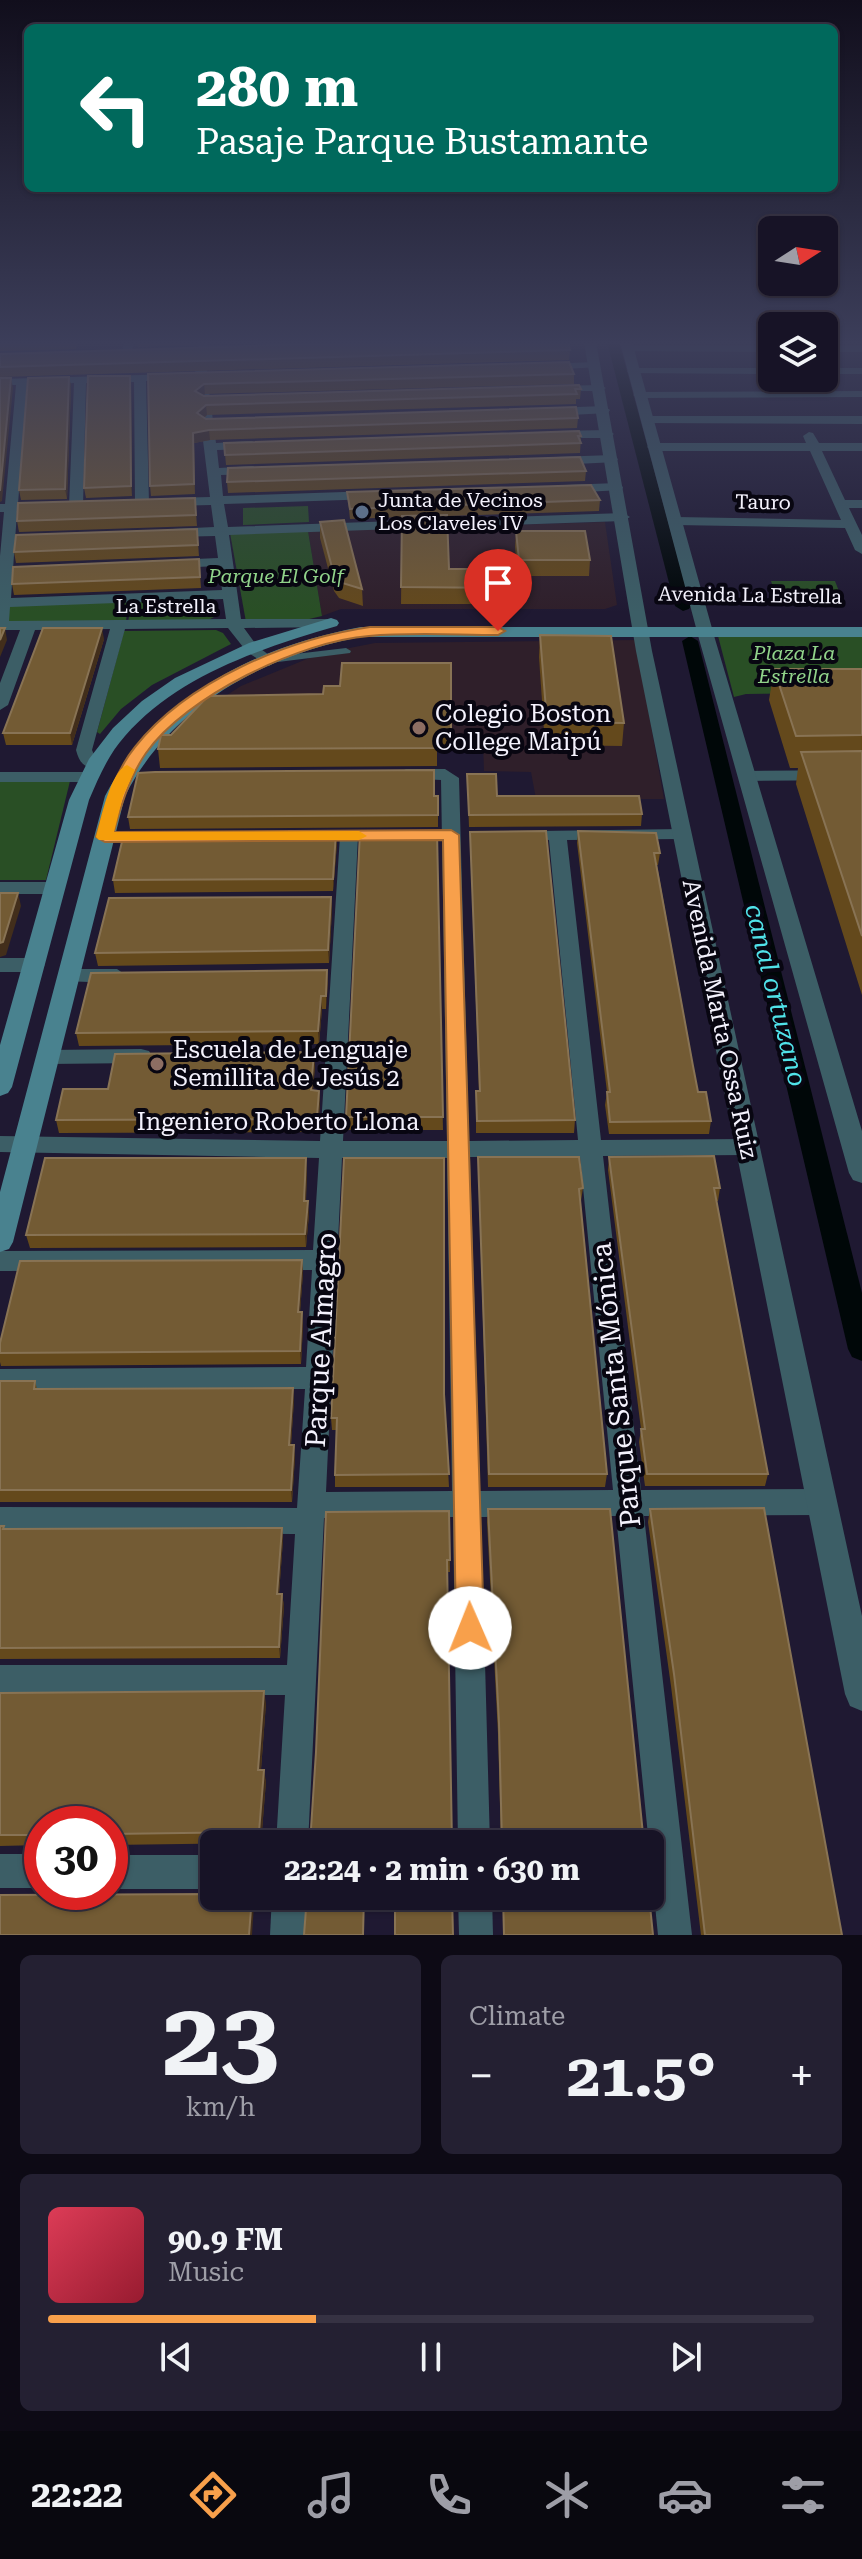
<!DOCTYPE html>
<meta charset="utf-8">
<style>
:root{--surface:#171326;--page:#242032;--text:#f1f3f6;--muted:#9e9ea7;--line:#363243;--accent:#f8a04b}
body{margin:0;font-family:"Roboto Serif",serif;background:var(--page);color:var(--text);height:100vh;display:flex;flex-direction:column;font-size:30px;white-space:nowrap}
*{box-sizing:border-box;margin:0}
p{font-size:26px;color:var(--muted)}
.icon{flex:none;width:44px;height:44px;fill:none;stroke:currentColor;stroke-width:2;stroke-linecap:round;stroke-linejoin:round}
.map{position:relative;height:1935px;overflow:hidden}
.drawer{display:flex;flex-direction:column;gap:20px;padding:20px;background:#0d0a15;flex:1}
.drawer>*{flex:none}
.top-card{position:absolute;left:24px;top:24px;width:814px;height:168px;border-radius:12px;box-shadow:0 2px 6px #0004,0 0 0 2px var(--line);background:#00695c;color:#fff;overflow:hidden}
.needle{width:52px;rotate:78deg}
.tools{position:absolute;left:758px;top:216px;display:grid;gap:16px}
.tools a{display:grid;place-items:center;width:80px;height:80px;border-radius:12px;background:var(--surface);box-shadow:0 2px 6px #0004,0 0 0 2px var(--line);font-size:40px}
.speed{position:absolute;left:24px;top:1806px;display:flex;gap:16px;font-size:40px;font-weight:700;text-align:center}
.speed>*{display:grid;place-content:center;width:104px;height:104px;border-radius:50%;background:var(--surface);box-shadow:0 2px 6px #0004,0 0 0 2px var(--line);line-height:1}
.speed .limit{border:12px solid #d22;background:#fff;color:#111}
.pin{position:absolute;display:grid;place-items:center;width:68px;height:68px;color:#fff;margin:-82px -34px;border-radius:50% 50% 50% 0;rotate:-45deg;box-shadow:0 0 8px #0007}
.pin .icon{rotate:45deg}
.me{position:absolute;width:88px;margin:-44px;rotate:359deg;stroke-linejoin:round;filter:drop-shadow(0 0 6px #0008)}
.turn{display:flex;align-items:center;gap:28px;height:168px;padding:0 40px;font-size:36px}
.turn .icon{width:104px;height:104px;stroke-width:2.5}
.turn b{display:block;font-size:56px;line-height:68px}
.big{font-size:60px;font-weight:700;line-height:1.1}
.drawer .widget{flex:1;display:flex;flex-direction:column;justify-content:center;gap:12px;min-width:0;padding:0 28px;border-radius:12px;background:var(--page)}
.drawer .dial{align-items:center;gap:0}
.dial b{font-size:104px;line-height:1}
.song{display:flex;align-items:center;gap:24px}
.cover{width:96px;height:96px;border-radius:12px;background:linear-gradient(135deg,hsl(350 70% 55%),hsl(350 70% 35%))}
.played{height:8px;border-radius:4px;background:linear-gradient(90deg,var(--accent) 35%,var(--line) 35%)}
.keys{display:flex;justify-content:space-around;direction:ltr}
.heat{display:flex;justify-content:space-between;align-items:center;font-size:44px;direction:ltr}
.drawer .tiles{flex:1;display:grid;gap:20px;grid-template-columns:1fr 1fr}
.widget:last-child{grid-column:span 2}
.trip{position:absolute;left:200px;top:1830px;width:464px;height:80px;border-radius:12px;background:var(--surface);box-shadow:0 2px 6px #0004,0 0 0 2px var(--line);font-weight:700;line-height:80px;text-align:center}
.tabs{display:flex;height:128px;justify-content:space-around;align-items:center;background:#09080f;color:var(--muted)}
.tabs .icon{width:56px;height:56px}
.tabs .selected{color:var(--accent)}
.tabs b{font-size:36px;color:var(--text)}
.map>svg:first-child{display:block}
</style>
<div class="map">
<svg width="862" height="1935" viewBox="0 0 862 1935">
<rect width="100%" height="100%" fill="#1f1932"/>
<!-- education -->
<g fill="#2f1f2a">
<path d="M605 522 617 605 605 609H341L322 616 308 531Z"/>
<path d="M636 640 664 799H536L531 772 484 771 483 743 170 745 199 713 241 686 319 654 375 643Z"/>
</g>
<!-- green -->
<g fill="#294f25">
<path d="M308 506 309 522 243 525V508Z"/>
<path d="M308 531 322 616 305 620 246 622 230 533Z"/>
<path d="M771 581H835L842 599H777Z"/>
<path d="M213 598 216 616 206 621 128 622 132 601Z"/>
<path d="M128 601 126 622 7 623 9 605Z"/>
<path d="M216 630 223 633 231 644 152 685 121 709 100 734 97 732 124 631Z"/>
<path d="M718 636H862V693L746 694 734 697Z"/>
<path d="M0 781H70L46 880H0Z"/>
</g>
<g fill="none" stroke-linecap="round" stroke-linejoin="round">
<!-- canal -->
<g fill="#000708" fill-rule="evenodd">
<path d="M607 342H619L691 606 689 609 683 611 675 606Z"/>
<path d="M690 636 698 641 862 1293V1361L852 1357 848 1349 682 641Z"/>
</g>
<!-- pedestrian -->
<path fill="#3c5e66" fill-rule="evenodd" d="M346 648 351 651 350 653 270 663 265 660 270 657Z"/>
<!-- minor -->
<g fill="#3c5e66" fill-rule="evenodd">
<path d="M124 342H134L131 355 122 353Z"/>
<path d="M198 342H208L207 376 216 443 252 441 258 445 252 449 217 450 219 468 253 466 259 470 253 474 221 475 223 496 374 491 381 495 374 499 224 504 228 527 623 513 630 517 623 521 229 535 241 619H331L338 623 331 627 244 628 257 646 277 661 269 666 247 652 228 628 125 629 92 750 95 757 103 764 94 769C82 766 79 761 76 750L110 629 35 630 8 705 0 710V683L20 630H0V556L4 512H0V504H5L16 385H0V379L176 374 182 377 176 380 146 381 149 503 142 507 135 503 134 382 86 383 83 506 76 510 69 506 74 383 27 385 18 504 46 503 53 507 46 511 17 512 11 598 222 590 219 566 173 568 166 564 173 560 218 558 215 536 172 537 165 533 172 529 214 527 211 505 170 506 163 502 170 498 210 497 195 376ZM223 599 226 619 9 621 10 607Z"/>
<path d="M627 346H772V352L623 351V347Z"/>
<rect x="824" y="346" width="38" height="6"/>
<path d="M596 362 600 363V367L544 370 538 367 544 364Z"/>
<path d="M633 368H772V374L629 373 627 371Z"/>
<rect x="824" y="368" width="38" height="6"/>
<path d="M556 386 600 385 606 388 600 391H552V387Z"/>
<path d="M862 391V397L639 398 633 395 639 392Z"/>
<path d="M604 406 610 410 608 413 551 416 545 412 551 408Z"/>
<path d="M646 416H862V424L642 423V417Z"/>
<path d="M556 431 608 430 614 434 608 438H552L550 435Z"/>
<path d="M809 432 813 433 819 443H862V451H822L845 500H862V508H849L862 535V554L855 550 845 528 676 525 669 521 676 517 841 520 810 451H653L647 447 653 443H806L803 436Z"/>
<path d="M612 455 618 459 616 462 556 465 550 461 556 457Z"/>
<path d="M617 483 623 487 622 490 565 493 559 489 565 485Z"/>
<path d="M406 769H445L459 778 469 1141 578 1140 549 840 539 839 536 835 539 831 681 829 690 834 681 839 567 840 601 1140 747 1139 755 1141 758 1147 755 1153 747 1155 603 1156 641 1490 822 1489 832 1493 836 1502 832 1511 822 1515 644 1516 692 1935H658L616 1516 481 1517 490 1844H458L453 1517 324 1518 308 1844H276L285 1695H0V1665H287L295 1534 0 1533V1507L297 1508 305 1389 0 1391V1369L306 1367 312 1270 0 1271V1251L313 1250 319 1158 0 1152V1136L320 1141 340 836 349 831 358 836 343 1141H447L441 780 400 778 397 774ZM470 1157H580L613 1490 480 1491ZM342 1158H447L452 1491 326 1492Z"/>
<path d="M862 770V780L747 781 738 776 747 771Z"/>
<path d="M0 772H88L97 777 88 782H0Z"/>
<path d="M0 882H56L65 888 56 894H0Z"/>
<path d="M0 958H35L45 965 35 972H0Z"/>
<path d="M69 969H117L127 976 117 983 62 981 59 976 62 971Z"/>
<path d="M141 1049 149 1051 152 1056 149 1061 141 1063 48 1064 40 1062 37 1057 40 1052 48 1050Z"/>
<rect x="0" y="1854" width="42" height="34"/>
<rect x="110" y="1855" width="104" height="34"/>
<path d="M272 1896H306L304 1935H270Z"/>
<path d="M458 1896H492L493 1935H459Z"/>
</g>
<!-- tertiary -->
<g fill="#3c5e66" fill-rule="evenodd">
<path d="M584 342H596L652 651 862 1616V1711L850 1706 845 1694 636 651Z"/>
<path d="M620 342H632L715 639 862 1131V1183L853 1180 849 1173 699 639Z"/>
</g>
<!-- secondary -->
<g fill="#49828f" fill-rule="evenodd">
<path d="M331 618 337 620 339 623 337 626C262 648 178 675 125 736 108 755 99 777 89 800L12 1087 8 1093 0 1096V1045L69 800 89 759 113 728 142 701 175 678 249 643Z"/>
<path d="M361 627H862V637H361C264 655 170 707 125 796L13 1242 9 1249 0 1252V1192L105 796C158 696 253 647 361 627Z"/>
</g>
</g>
<!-- wall -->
<g fill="#64491c">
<path d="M0 342H78L76 349 0 351Z"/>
<path d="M138 342H263L138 347Z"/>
<path d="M570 350 569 360 0 377V354Z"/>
<path d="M148 374H574V384L205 394 203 396H204L581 389 580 399H576V404L207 415 204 418 206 419 578 418 577 428 210 440 194 443 195 494 151 496 150 486Z"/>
<path d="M69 377 71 386 67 499 21 500 19 490Z"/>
<path d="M131 385 132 496 86 498 84 488Z"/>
<path d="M581 436 580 453 226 465 224 443Z"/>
<path d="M586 471 585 481 228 493 227 482Z"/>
<path d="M347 492 600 500 599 511 447 516 449 569 518 588 517 604H401L402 517 350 519Z"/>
<path d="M195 498 197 526 19 532 17 521Z"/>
<path d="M320 522 362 589 363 606 339 598 334 591 320 538Z"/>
<path d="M197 529 199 556 16 563 14 552Z"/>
<path d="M516 531 590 560 589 576H518L515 547Z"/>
<path d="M199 559 201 588 14 595 12 584Z"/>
<path d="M540 635 624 723 622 746 545 745 539 657Z"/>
<path d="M104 639 72 745H6L3 733Z"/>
<path d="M451 663V751H437V766L160 768 158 749 323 694 340 686Z"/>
<path d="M774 669H862V995L796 784 798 768H790L769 700Z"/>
<path d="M467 774 497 796 642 814 641 826 469 827Z"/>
<path d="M434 796H438V827L130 829 128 817Z"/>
<path d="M578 831 660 853 658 865H657L698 1092 711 1121 709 1134H609L605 1105 607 1092 577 843Z"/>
<path d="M437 832 443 1130H347L346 1117Z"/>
<path d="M470 832 575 1120 574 1133H476V1091H479Z"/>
<path d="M337 844 333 891 115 893 113 880Z"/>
<path d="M331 897 332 909 329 963 98 966 95 953Z"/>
<path d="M327 970 326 1009H322L319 1044 79 1046 76 1033Z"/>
<path d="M315 1065 313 1090 319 1091 320 1103 318 1130 314 1132 59 1133 56 1120 108 1089Z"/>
<path d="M478 1157 583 1188 581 1201H580L607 1474 605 1487H488Z"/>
<path d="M609 1157 720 1188 718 1201H716L768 1474 765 1486H645L639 1442 641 1429 608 1170Z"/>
<path d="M307 1171 306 1201 309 1214 306 1247 30 1248 26 1235Z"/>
<path d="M302 1260 303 1273 300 1312 303 1325 301 1364 1 1366 0 1362V1343Z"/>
<path d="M0 1381H35L37 1389 294 1400 291 1445 295 1457 292 1502H0Z"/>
<path d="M444 1394 449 1487H335V1475L337 1430H332L331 1418Z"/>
<path d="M488 1509 644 1844H501L498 1734 487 1522Z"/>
<path d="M650 1509 842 1935H701L671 1686 648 1522Z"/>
<path d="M449 1511 450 1572H447Z"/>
<path d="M0 1526 5 1529 282 1528 283 1540 279 1594H282L284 1606 280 1658 0 1659Z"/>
<path d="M0 1693 266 1703 261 1770 266 1781 261 1843 110 1845V1824H42V1845L0 1846Z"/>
</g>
<!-- shaded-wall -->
<g fill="#422e1b">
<path d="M130 376 131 385 132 496 131 486Z"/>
<path d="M69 377 71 386 67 499 65 489Z"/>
<path d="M11 378 13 388 2 501 0 502V491Z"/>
<path d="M204 384 205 394 196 401 195 391Z"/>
<path d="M206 405 207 415 198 423 197 413Z"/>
<path d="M209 430 210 440 194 443 195 494 193 433Z"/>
<path d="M5 628 7 640 0 657V640Z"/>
<path d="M102 628 104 639 72 745 70 733Z"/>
<path d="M336 832 337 844 333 891V879Z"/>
<path d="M18 893 21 906 6 955 0 957V943Z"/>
<path d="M331 897 332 909 329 963 328 950Z"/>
<path d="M327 970 328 983 326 1009V996Z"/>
<path d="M321 996 322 1009 319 1044 318 1031Z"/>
<path d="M314 1052 315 1065 312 1103 311 1090Z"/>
<path d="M319 1091 320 1103 318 1130 314 1132 313 1119Z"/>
<path d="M306 1158 307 1171 305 1214 304 1201Z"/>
<path d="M308 1201 309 1214 306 1247 305 1234Z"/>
<path d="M302 1260 303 1273 299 1325 298 1312Z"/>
<path d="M302 1312 303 1325 301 1364 300 1351Z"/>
<path d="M293 1388 294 1400 290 1457 289 1445Z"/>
<path d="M294 1445 295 1457 292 1502 291 1490Z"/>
<path d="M282 1528 283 1540 278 1606 277 1594Z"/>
<path d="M282 1594 284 1606 280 1658 279 1647Z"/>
<path d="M264 1691 266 1703 260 1781 258 1770Z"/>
<path d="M264 1770 266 1781 261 1843 259 1832Z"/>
<path d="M252 1896 254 1904 252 1935H249Z"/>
</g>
<!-- building -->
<g fill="#735b34" stroke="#887354" stroke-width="2">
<path d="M372 342H568L570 350 0 367V354Z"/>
<path d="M569 362 574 374 204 384 195 391 204 396 579 385 581 389H575L577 394 206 405 197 413 206 419 576 407 578 418 209 430 193 433 194 484 150 486 148 374Z"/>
<path d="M88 376H130L131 486 84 488Z"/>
<path d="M69 377 65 489 19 490 28 378Z"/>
<path d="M0 378H11L0 491Z"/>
<path d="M579 431 581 436H578L581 443 225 455 224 443Z"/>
<path d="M580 457 586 471 227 482 228 468Z"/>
<path d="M591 485 600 500 350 509 347 492Z"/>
<path d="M195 498 196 515 17 521 18 503Z"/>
<path d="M447 515 449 569H516L518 588 401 587 402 516Z"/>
<path d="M344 520 362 589 339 582 334 575 320 522Z"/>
<path d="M197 529 198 545 14 552 16 535Z"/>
<path d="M516 531H585L590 560H519Z"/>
<path d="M199 559 200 577 12 584 13 567Z"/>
<path d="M0 628H5L0 640Z"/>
<path d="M43 628H102L70 733H3Z"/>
<path d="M540 635 611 636 624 723 547 722Z"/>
<path d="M342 663H451V732L437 733V748L158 749 161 735H171L208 696 323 694 324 686H340Z"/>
<path d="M774 669H862V735L796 736Z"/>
<path d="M862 751V936L801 752Z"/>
<path d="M434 770V796H438V815L128 817 138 773 155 772Z"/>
<path d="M467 774H496L497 796H639L642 814 469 815Z"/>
<path d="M546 831 575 1120 477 1121 476 1091H480L470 832Z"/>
<path d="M578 831 656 833 660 853H654L693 1066 698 1092H706L711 1121 610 1122 607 1092H610Z"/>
<path d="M336 832 333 879 113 880 124 833Z"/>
<path d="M360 832H437L443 1117H346Z"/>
<path d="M0 893H18L3 942 0 943Z"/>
<path d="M331 897 328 950 95 953 109 898Z"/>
<path d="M327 970 326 996H321L318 1031 76 1033 91 973Z"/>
<path d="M314 1052 311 1090 319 1091 317 1117 313 1119 56 1120 63 1089H108L115 1054Z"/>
<path d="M714 1156 720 1188H714L768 1474H647L641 1429H645L609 1157Z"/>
<path d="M478 1157H579L583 1188 579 1189 607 1474H489Z"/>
<path d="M45 1158H306L304 1201H308L305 1234 26 1235Z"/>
<path d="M344 1158H444V1394L449 1474 335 1475 337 1418H331Z"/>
<path d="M302 1260 298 1312H302L300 1351 0 1353V1343L20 1261Z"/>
<path d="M0 1381H35L34 1389 293 1388 289 1445H294L291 1490H0Z"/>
<path d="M764 1508 842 1935H705L674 1674 650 1509Z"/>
<path d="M488 1509H610L644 1844H502L499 1723Z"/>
<path d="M449 1511 450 1560H447L452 1844H310L316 1752 326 1512Z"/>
<path d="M0 1526H4L3 1529 282 1528 277 1594H282L279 1647 0 1648Z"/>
<path d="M264 1691 258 1770H264L259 1832 110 1834V1824H42V1835H0V1693Z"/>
<path d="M214 1894V1896H252L249 1935H0V1895Z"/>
<path d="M307 1896H364L363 1935H304Z"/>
<path d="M395 1896H452L453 1935H395Z"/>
<path d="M503 1896H649L653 1935H504Z"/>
</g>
<!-- sky -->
<linearGradient id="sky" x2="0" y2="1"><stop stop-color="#110e1c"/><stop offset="0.56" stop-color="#3c3e5a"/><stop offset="1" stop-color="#3c3e5a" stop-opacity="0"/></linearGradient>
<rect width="862" height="613" fill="url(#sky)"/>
<!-- route -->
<path fill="#f8a04b" stroke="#a16831" stroke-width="2" d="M370 627H498L505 631 498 635C456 635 412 632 369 636 301 641 186 696 146 753 130 776 121 804 114 832L451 830 459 835 484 1628 480 1637 470 1641 460 1637 456 1628 443 840 105 842 96 837C105 806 114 773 135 747 187 681 288 639 370 627Z"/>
<!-- slow -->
<path fill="#f59e0b" d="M127 765 135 770 123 796 114 832 359 831 367 836 359 840H99L96 837C101 819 110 772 127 765Z"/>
<!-- markers -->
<circle fill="#5c6f8a" stroke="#080611" stroke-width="3" cx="362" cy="512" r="8"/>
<g fill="#8d6e63" stroke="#080611" stroke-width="3">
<circle cx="419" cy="728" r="8"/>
<circle cx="157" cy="1064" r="8"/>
</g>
<g text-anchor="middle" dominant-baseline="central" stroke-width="8" stroke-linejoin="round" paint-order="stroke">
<!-- far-poi labels -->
<g font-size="20" fill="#f4f2fd" stroke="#080611" text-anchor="start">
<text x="378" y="500">Junta de Vecinos<tspan x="378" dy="23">Los Claveles IV</tspan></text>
</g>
<!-- far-street labels -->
<g font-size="20" fill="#f4f2fd" stroke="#080611">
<text transform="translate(763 502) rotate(1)">Tauro</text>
<text transform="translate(750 595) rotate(1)">Avenida La Estrella</text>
<text x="166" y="606">La Estrella</text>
</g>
<!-- far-park labels -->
<g font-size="20" font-style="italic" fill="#91d38a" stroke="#080611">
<text x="276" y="576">Parque El Golf</text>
<text x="794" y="653">Plaza La<tspan x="794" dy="23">Estrella</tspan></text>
</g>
<!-- poi labels -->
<g font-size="24" fill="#f4f2fd" stroke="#080611" text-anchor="start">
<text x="435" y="714">Colegio Boston<tspan x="435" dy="28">College Maipú</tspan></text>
<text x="173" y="1050">Escuela de Lenguaje<tspan x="173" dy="28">Semillita de Jesús 2</tspan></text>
</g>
<!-- street labels -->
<g font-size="24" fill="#f4f2fd" stroke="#080611">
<text transform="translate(720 1019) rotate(78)">Avenida Marta Ossa Ruiz</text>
<text x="278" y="1122">Ingeniero Roberto Llona</text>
</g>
<!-- water labels -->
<g font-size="26" font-style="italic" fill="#50e2e9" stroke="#080611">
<text transform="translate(776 995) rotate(76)">canal ortuzano</text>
</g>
<!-- near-street labels -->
<g font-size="28" fill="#f4f2fd" stroke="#080611">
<text transform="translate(321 1340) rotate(-87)">Parque Almagro</text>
<text transform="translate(616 1385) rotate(-96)">Parque Santa Mónica</text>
</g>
</g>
</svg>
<div class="tools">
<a><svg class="needle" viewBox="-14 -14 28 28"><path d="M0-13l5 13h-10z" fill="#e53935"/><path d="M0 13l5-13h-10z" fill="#9e9ea7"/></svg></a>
<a><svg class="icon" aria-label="layers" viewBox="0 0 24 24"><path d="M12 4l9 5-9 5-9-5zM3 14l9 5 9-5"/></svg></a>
</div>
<div class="speed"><div class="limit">30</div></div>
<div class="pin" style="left:498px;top:631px;background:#d93025"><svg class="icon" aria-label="arrive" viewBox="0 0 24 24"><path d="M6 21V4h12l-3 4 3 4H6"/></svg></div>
<svg class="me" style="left:470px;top:1628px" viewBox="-20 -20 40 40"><circle r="19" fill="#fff"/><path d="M0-13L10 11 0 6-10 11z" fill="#f8a04b"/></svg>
<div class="trip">22:24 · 2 min · 630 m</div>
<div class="top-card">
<div class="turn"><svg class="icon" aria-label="left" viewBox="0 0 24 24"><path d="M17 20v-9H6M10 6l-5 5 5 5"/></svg><div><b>280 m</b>Pasaje Parque Bustamante</div></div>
</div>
</div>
<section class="drawer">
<div class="tiles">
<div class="widget dial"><b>23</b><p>km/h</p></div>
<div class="widget"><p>Climate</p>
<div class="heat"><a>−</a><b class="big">21.5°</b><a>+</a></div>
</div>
<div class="widget">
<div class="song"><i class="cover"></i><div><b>90.9 FM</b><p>Music</p></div></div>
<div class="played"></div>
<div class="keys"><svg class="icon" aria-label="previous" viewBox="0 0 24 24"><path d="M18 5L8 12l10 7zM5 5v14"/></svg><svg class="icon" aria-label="pause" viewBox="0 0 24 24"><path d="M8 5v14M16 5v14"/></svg><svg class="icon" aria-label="next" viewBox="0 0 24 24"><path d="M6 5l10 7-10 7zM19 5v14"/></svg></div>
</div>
</div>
</section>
<nav class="tabs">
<b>22:22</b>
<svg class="icon selected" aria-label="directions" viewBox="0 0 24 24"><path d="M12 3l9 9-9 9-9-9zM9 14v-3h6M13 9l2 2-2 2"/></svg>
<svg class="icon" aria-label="music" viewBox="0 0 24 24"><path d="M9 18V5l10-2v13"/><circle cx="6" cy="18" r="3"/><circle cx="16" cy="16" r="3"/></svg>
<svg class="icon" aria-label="phone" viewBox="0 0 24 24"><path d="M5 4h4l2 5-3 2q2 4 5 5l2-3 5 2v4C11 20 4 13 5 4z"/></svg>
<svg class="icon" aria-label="climate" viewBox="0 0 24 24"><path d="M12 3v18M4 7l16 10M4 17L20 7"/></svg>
<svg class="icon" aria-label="car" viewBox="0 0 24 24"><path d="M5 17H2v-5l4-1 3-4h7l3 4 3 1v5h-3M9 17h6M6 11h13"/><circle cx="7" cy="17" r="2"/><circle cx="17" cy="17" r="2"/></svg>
<svg class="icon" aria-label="filters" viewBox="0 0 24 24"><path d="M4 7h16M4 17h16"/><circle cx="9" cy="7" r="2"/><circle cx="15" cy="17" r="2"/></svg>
</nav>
